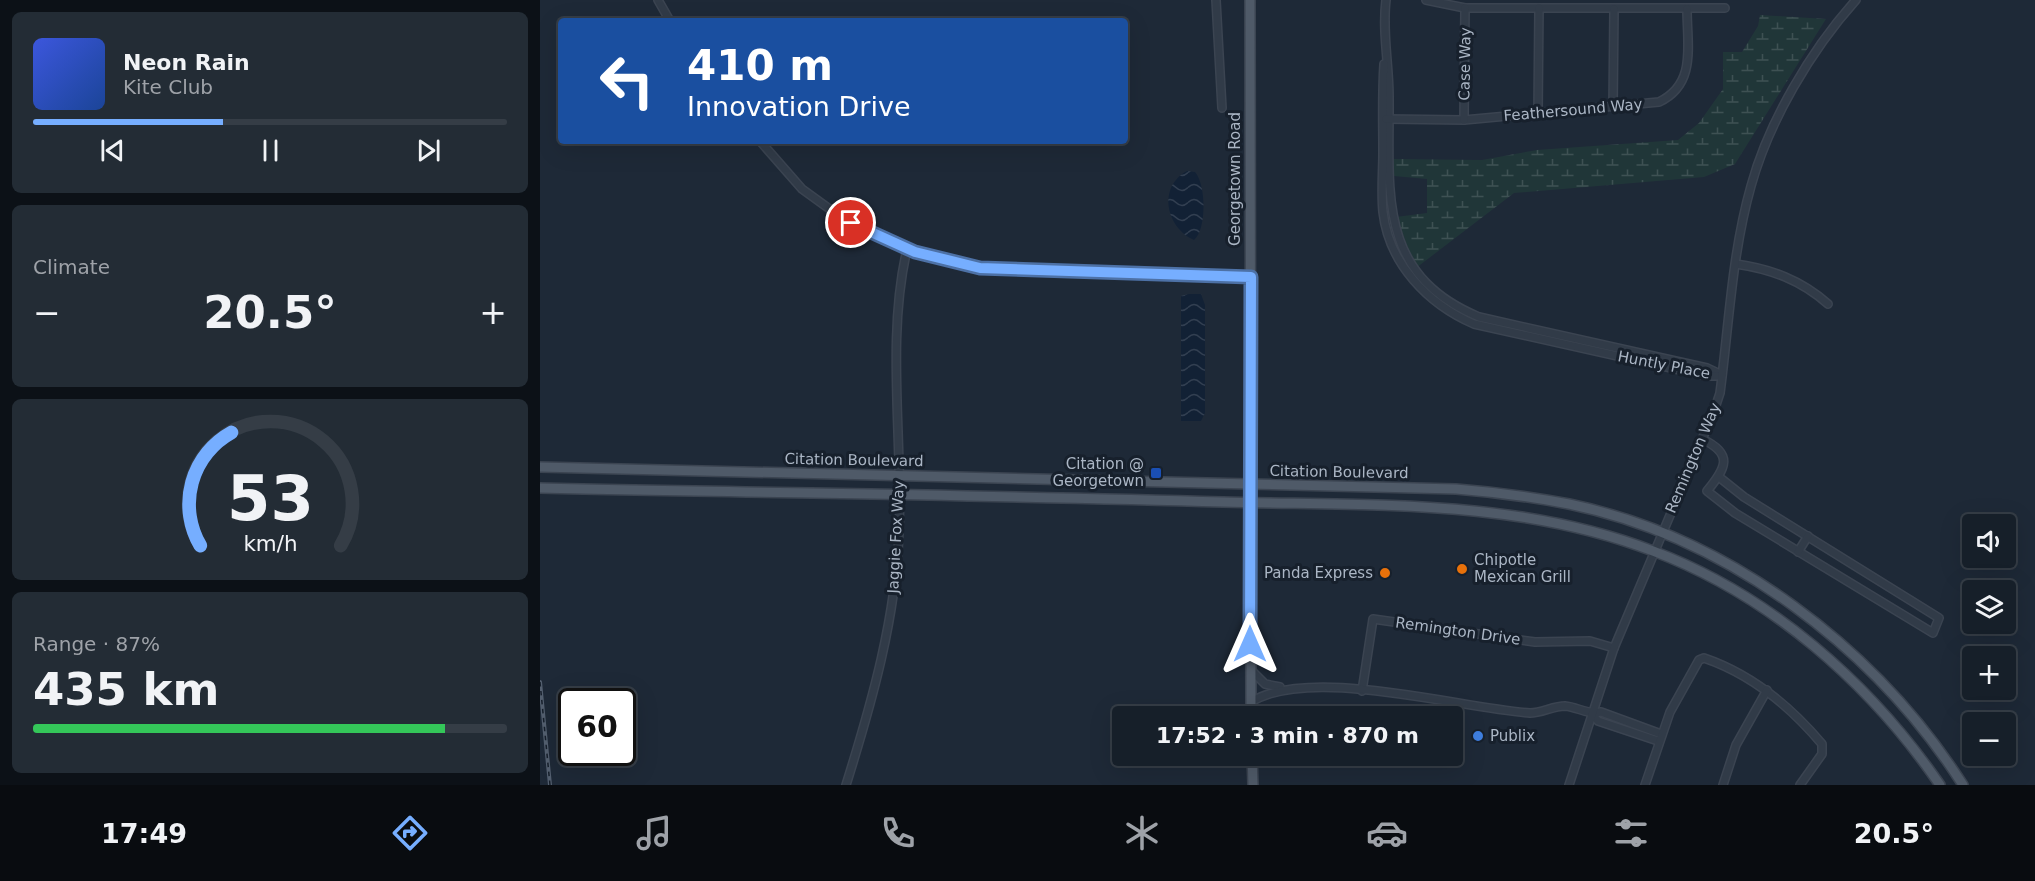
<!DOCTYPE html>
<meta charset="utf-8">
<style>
:root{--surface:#161f29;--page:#232c35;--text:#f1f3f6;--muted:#9ea2a8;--line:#353d46;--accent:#76aeff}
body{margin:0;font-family:"DejaVu Sans",sans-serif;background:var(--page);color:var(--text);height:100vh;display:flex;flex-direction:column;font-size:22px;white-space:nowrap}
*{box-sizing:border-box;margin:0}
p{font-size:20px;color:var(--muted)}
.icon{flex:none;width:33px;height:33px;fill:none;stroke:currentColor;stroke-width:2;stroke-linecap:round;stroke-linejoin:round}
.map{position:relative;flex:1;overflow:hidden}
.panel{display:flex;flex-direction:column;gap:12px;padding:12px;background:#0c1117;width:540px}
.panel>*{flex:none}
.guide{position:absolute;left:18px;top:18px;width:570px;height:126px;border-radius:6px;box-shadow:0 6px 24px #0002,0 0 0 2px var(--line);background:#1a4fa0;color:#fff;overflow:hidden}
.tools{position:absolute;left:1422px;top:514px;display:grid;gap:12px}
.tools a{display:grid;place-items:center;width:54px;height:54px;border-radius:6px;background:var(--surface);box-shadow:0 6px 24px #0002,0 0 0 2px var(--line);font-size:30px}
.speed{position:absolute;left:18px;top:688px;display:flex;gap:12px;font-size:30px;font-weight:700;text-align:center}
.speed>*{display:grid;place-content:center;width:78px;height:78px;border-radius:50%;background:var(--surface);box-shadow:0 6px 24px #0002,0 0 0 2px var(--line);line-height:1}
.speed .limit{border:3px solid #111;border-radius:9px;background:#fff;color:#111}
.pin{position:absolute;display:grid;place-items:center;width:51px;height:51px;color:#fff;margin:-26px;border:3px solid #fff;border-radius:50%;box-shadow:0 2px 6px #0007}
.me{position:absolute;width:66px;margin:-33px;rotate:0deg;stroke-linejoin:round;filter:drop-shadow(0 0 4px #0008)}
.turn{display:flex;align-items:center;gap:21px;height:126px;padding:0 30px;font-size:27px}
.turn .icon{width:78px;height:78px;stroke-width:2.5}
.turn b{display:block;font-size:42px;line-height:51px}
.big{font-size:45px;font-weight:800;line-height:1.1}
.panel .widget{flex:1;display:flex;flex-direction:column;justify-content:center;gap:9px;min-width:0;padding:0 21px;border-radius:9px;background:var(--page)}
.panel .dial{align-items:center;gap:0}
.dial svg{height:156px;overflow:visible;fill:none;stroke:var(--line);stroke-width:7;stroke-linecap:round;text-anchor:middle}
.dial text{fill:var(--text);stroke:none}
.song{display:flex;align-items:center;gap:18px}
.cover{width:72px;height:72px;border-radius:9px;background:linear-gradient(135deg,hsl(230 70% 55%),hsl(220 70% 35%))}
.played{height:6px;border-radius:3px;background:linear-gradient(90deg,var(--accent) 40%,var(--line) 40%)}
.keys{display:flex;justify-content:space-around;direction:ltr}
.heat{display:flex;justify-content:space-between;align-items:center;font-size:33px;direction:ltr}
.charge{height:9px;border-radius:4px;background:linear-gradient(90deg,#34c759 87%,var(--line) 0)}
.trip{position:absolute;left:572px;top:706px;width:351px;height:60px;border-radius:6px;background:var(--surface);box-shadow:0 6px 24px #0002,0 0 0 2px var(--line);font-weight:800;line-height:60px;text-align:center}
.dock{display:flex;height:96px;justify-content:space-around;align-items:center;background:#090c10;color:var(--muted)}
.dock .icon{width:42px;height:42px}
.dock .current{color:var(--accent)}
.dock b{font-size:27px;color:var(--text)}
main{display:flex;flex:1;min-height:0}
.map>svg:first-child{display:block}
</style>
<main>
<section class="panel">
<div class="widget">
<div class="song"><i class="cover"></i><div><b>Neon Rain</b><p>Kite Club</p></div></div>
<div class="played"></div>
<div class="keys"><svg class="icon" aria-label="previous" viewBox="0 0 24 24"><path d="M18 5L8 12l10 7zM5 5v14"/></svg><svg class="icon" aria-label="pause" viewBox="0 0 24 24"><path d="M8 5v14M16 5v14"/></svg><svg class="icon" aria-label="next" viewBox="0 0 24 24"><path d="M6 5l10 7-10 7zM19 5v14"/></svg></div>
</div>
<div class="widget"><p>Climate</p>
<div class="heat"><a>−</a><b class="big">20.5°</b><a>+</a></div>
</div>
<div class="widget dial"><svg viewBox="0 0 100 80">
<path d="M14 69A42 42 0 1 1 86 69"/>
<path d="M14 69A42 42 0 0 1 30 11" stroke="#76aeff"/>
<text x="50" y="56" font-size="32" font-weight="700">53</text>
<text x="50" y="72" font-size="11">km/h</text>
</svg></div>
<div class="widget"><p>Range · 87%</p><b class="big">435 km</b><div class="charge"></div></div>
</section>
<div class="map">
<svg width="1495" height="785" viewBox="0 0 1495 785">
<defs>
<pattern id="wetland-marsh" width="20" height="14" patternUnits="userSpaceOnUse" patternTransform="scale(1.5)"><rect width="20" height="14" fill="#203638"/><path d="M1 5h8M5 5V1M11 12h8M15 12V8" fill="none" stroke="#3e5153"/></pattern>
<pattern id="water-waves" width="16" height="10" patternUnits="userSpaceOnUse" patternTransform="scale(1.5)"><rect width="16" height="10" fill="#122135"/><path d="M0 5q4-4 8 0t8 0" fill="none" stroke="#323f51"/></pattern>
</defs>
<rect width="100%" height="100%" fill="#1e2937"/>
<!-- wetland -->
<path fill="url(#wetland-marsh)" d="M1220 15 1286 19 1195 164 1164 177 974 193 876 268 856 217 887 213V179L854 176 853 159 942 160 997 150 1138 140 1159 123 1183 89V52H1202L1218 26Z"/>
<!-- water -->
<g fill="url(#water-waves)">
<path d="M647 171 655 172C666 184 667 229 654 240 626 228 617 187 647 171Z"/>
<path d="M649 294H661L665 305V413L661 421H641V296Z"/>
</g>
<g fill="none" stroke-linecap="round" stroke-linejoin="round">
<defs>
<g id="minor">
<path d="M118 0 130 21"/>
<path d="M676 0 682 108"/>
<path d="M846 0C842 32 849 64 849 96 850 189 835 274 939 317L1167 368 1182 375"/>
<path d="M886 0 925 8H1185"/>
<path d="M844 64C842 94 843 123 843 152 843 172 841 192 843 212 849 264 888 304 934 324L1167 376H1179"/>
<path d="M1073 107 1074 9"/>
<path d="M998 113 999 8"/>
<path d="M846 119 924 120 1119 102C1157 84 1147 45 1147 9"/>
<path d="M924 120 925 8"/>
<path d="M220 141 262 189 291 210 335 235 394 257 419 264 468 270 711 277"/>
<path d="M1196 264C1231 269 1261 280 1288 304"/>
<path d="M1162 439C1194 454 1186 468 1167 491L1195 513 1393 633 1399 618 1204 497 1179 477"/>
<path d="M1258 552 1268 536"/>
<path d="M710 669 725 684 740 687"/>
<path d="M822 691 833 619 995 642 1050 641 1074 648"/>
<path d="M711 702C770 665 919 708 990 713 1002 713 1013 706 1025 706 1038 707 1047 715 1061 712L1121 734"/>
<path d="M1052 714 1058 721 1118 741"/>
<path d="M306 785C332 702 356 618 359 531 363 438 346 340 367 249"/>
<path d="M1029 785 1074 648 1174 411 1180 393C1189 324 1192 253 1211 186 1229 121 1271 50 1316 0"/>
<path d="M1105 785 1130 712 1159 660 1164 658C1211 674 1250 706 1282 744V754L1260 785"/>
<path d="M1183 785 1196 745 1227 690"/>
</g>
<g id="major">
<path d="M710 0 711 717"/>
<path d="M0 467 916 489C954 492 992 497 1029 504 1189 537 1336 649 1423 785"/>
<path d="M0 488C228 493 456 495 683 502 828 506 976 498 1113 551 1230 595 1330 683 1400 785"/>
<path d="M712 756 713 785"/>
</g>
</defs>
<!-- minor casing -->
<use href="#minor" stroke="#3b4451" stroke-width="10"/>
<!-- major casing -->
<use href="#major" stroke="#3b4451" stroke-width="12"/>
<!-- minor -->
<use href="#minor" stroke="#313b48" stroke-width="7"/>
<!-- major -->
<use href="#major" stroke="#4f5a68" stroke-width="9"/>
<defs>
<path id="rail" d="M0 682 10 785"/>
</defs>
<!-- rail casing -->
<use href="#rail" stroke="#535f6f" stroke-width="4"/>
<!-- rail -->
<use href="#rail" stroke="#17202c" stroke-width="1.5" stroke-dasharray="4.5" stroke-linecap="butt"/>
</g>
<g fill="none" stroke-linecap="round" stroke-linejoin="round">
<defs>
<path id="route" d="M311 223 375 252 440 268 711 277 710 644"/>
</defs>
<!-- route casing -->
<use href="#route" stroke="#4d71a6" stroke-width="15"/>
<!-- route -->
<use href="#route" stroke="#76aeff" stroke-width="10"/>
</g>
<!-- markers -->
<rect fill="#1a4fb4" stroke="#17202c" stroke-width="2" x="610" y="467" width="12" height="12" rx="3"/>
<g fill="#e8710a" stroke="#17202c" stroke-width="2">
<circle cx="922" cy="569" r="6"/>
<circle cx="845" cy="573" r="6"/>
</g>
<circle fill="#3f7fe0" stroke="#17202c" stroke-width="2" cx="938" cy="736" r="6"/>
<g text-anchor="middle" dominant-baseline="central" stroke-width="6" stroke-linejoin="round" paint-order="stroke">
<!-- street labels -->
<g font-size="15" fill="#abb6c5" stroke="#17202c">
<text transform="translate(925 64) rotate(-89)">Case Way</text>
<text transform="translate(1033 110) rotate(-5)">Feathersound Way</text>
<text transform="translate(695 179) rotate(-90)">Georgetown Road</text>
<text transform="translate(1124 365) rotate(11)">Huntly Place</text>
<text transform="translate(1153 458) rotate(-67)">Remington Way</text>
<text transform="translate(314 460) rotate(1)">Citation Boulevard</text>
<text transform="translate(799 472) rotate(1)">Citation Boulevard</text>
<text transform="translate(356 537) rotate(-87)">Jaggie Fox Way</text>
<text transform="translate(918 631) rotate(8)">Remington Drive</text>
</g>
<!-- poi labels -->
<g font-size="15" fill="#abb6c5" stroke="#17202c" text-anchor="end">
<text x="604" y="464">Citation @<tspan x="604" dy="17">Georgetown</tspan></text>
<text x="934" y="560" text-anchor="start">Chipotle<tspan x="934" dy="17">Mexican Grill</tspan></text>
<text x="833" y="573">Panda Express</text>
<text x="950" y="736" text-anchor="start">Publix</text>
</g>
</g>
</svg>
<div class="tools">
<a><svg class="icon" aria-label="sound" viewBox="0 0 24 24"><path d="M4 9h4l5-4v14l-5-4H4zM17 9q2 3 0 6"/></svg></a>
<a><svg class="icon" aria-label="layers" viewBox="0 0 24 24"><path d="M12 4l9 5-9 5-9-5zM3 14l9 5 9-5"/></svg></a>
<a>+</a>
<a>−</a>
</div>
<div class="speed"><div class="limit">60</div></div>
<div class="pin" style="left:311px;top:223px;background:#d93025"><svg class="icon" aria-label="arrive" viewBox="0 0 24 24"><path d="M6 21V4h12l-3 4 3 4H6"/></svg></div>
<svg class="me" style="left:710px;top:644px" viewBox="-20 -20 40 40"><path d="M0-17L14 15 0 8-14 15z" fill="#76aeff" stroke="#fff" stroke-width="4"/></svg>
<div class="trip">17:52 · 3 min · 870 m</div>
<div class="guide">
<div class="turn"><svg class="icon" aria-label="left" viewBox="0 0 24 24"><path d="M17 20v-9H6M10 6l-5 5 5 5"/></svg><div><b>410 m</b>Innovation Drive</div></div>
</div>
</div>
</main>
<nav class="dock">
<b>17:49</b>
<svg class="icon current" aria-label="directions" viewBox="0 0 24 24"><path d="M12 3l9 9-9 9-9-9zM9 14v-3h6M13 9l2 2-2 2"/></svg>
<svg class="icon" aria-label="music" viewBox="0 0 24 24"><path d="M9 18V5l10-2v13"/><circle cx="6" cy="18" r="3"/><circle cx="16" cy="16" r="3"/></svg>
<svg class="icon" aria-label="phone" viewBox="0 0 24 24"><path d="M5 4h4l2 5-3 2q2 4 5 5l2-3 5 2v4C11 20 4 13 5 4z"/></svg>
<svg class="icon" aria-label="climate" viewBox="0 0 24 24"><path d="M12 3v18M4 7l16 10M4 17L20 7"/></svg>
<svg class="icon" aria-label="car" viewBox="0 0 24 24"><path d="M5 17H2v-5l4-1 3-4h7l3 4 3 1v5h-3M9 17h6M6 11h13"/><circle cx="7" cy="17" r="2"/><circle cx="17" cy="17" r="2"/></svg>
<svg class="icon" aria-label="filters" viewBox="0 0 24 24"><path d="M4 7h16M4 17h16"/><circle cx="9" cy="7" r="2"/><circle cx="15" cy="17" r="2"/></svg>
<b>20.5°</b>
</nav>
